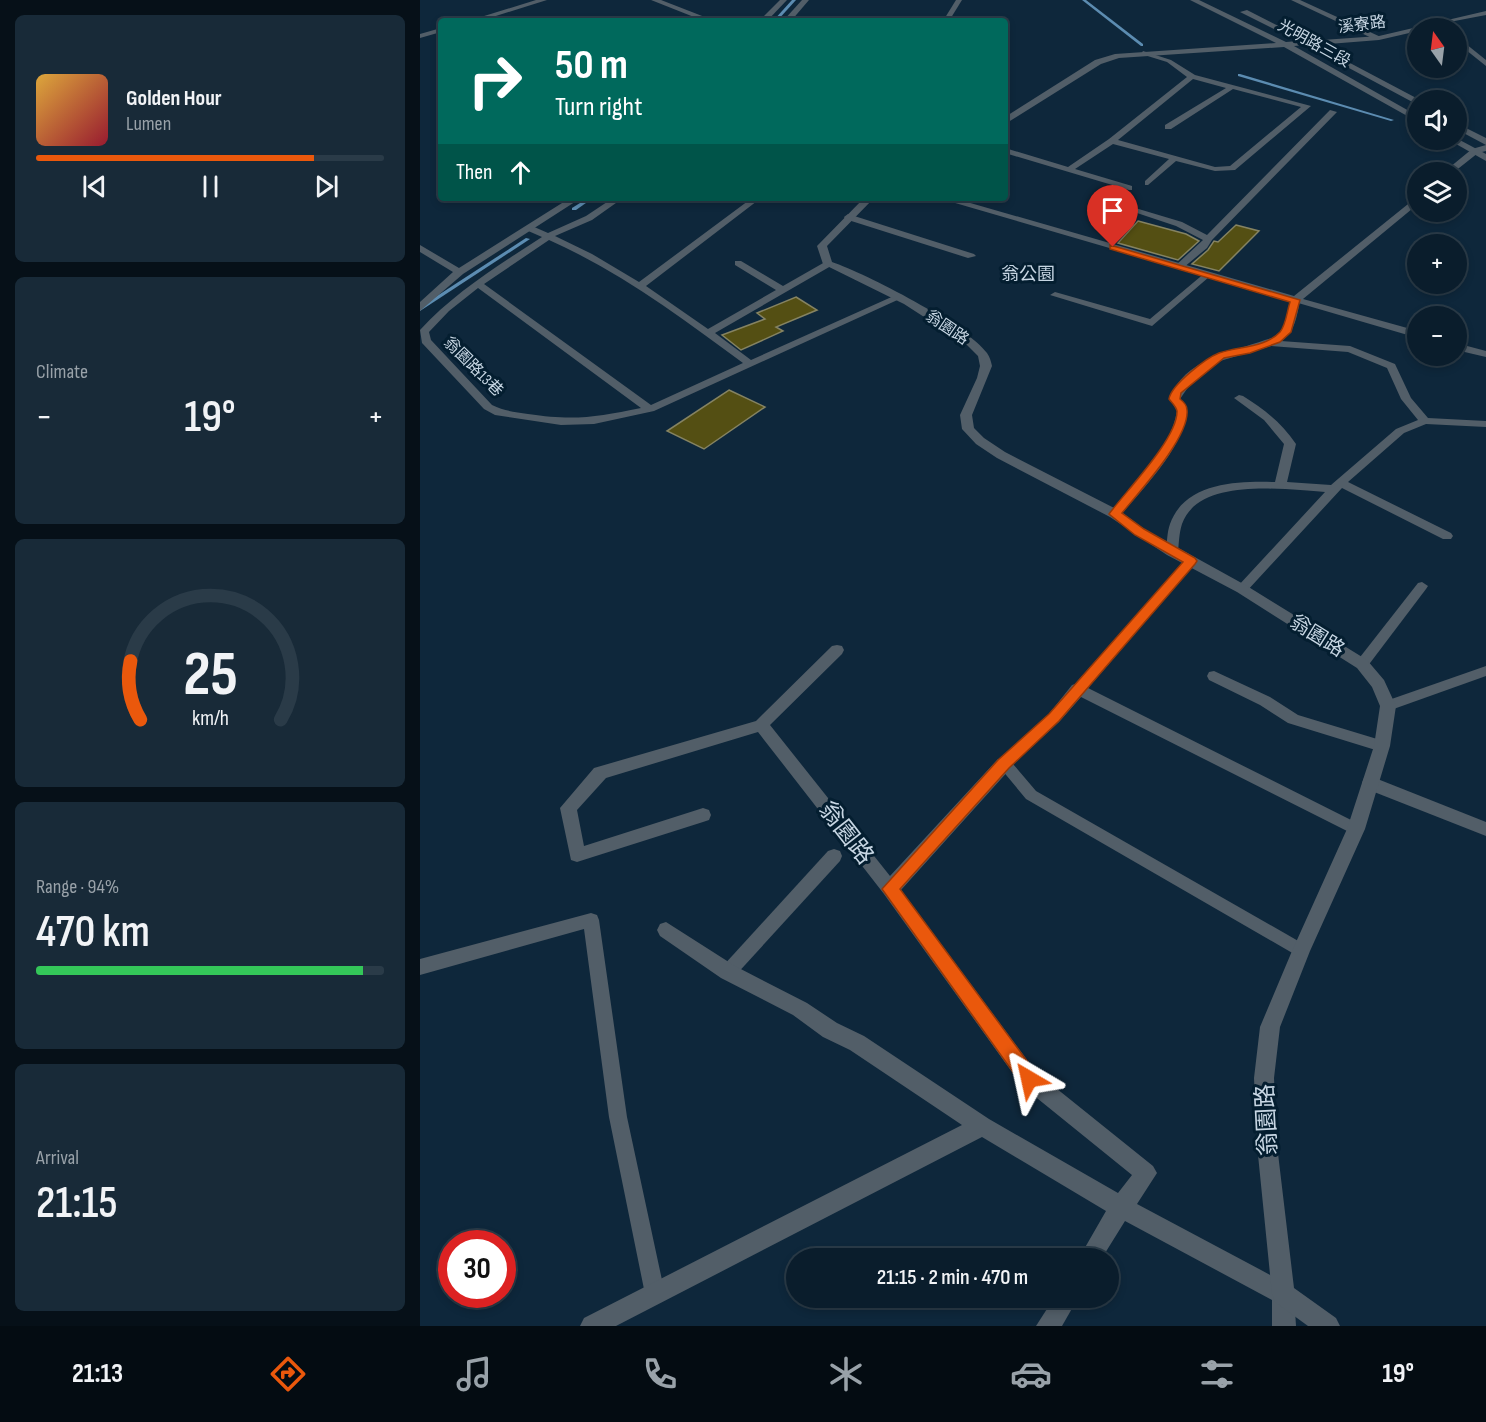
<!DOCTYPE html>
<meta charset="utf-8">
<style>
:root{--surface:#0a1d2c;--page:#182a38;--text:#f1f3f6;--muted:#99a2a9;--line:#2a3b48;--accent:#ea580c}
body{margin:0;font-family:"Sofia Sans Condensed","Noto Sans TC",sans-serif;background:var(--page);color:var(--text);height:100vh;display:flex;flex-direction:column;font-size:22px;white-space:nowrap}
*{box-sizing:border-box;margin:0}
p{font-size:20px;color:var(--muted)}
.icon{flex:none;width:33px;height:33px;fill:none;stroke:currentColor;stroke-width:2;stroke-linecap:round;stroke-linejoin:round}
.map{position:relative;flex:1;overflow:hidden}
.panel{display:flex;flex-direction:column;gap:15px;padding:15px;background:#061018;width:420px}
.panel>*{flex:none}
.banner{position:absolute;left:18px;top:18px;width:570px;height:183px;border-radius:6px;box-shadow:0 3px 9px #0003,0 0 0 2px var(--line);background:#00695c;color:#fff;overflow:hidden}
.needle{width:39px;rotate:346deg}
.controls{position:absolute;left:987px;top:18px;display:grid;gap:12px}
.controls a{display:grid;place-items:center;width:60px;height:60px;border-radius:50%;background:var(--surface);box-shadow:0 3px 9px #0003,0 0 0 2px var(--line);font-size:30px}
.speed{position:absolute;left:18px;top:1230px;display:flex;gap:12px;font-size:30px;font-weight:700;text-align:center}
.speed>*{display:grid;place-content:center;width:78px;height:78px;border-radius:50%;background:var(--surface);box-shadow:0 3px 9px #0003,0 0 0 2px var(--line);line-height:1}
.speed .limit{border:9px solid #d22;background:#fff;color:#111}
.pin{position:absolute;display:grid;place-items:center;width:51px;height:51px;color:#fff;margin:-62px -26px;border-radius:50% 50% 50% 0;rotate:-45deg;box-shadow:0 0 6px #0007}
.pin .icon{rotate:45deg}
.me{position:absolute;width:66px;margin:-33px;rotate:324deg;stroke-linejoin:round;filter:drop-shadow(0 0 4px #0008)}
.turn{display:flex;align-items:center;gap:21px;height:126px;padding:0 18px;font-size:27px}
.turn .icon{width:78px;height:78px;stroke-width:2.5}
.turn b{display:block;font-size:42px;line-height:51px}
.then{display:flex;align-items:center;height:57px;padding:0 18px;background:#0003;gap:12px;font-size:22px}
.big{font-size:45px;font-weight:600;line-height:1.1}
.panel .card{flex:1;display:flex;flex-direction:column;justify-content:center;gap:9px;min-width:0;padding:0 21px;border-radius:9px;background:var(--page)}
.panel .dial{align-items:center;gap:0}
.dial svg{height:156px;overflow:visible;fill:none;stroke:var(--line);stroke-width:7;stroke-linecap:round;text-anchor:middle}
.dial text{fill:var(--text);stroke:none}
.song{display:flex;align-items:center;gap:18px}
.cover{width:72px;height:72px;border-radius:9px;background:linear-gradient(135deg,hsl(40 70% 55%),hsl(350 70% 35%))}
.played{height:6px;border-radius:3px;background:linear-gradient(90deg,var(--accent) 80%,var(--line) 80%)}
.keys{display:flex;justify-content:space-around;direction:ltr}
.heat{display:flex;justify-content:space-between;align-items:center;font-size:33px;direction:ltr}
.charge{height:9px;border-radius:4px;background:linear-gradient(90deg,#34c759 94%,var(--line) 0)}
.trip{position:absolute;left:366px;top:1248px;width:333px;height:60px;border-radius:30px;background:var(--surface);box-shadow:0 3px 9px #0003,0 0 0 2px var(--line);font-weight:600;line-height:60px;text-align:center}
.menu{display:flex;height:96px;justify-content:space-around;align-items:center;background:#040c12;color:var(--muted)}
.menu .icon{width:42px;height:42px}
.menu .on{color:var(--accent)}
.menu b{font-size:27px;color:var(--text)}
main{display:flex;flex:1;min-height:0}
.map>svg:first-child{display:block}
</style>
<main>
<section class="panel">
<div class="card">
<div class="song"><i class="cover"></i><div><b>Golden Hour</b><p>Lumen</p></div></div>
<div class="played"></div>
<div class="keys"><svg class="icon" aria-label="previous" viewBox="0 0 24 24"><path d="M18 5L8 12l10 7zM5 5v14"/></svg><svg class="icon" aria-label="pause" viewBox="0 0 24 24"><path d="M8 5v14M16 5v14"/></svg><svg class="icon" aria-label="next" viewBox="0 0 24 24"><path d="M6 5l10 7-10 7zM19 5v14"/></svg></div>
</div>
<div class="card"><p>Climate</p>
<div class="heat"><a>−</a><b class="big">19°</b><a>+</a></div>
</div>
<div class="card dial"><svg viewBox="0 0 100 80">
<path d="M14 69A42 42 0 1 1 86 69"/>
<path d="M14 69A42 42 0 0 1 9 39" stroke="#ea580c"/>
<text x="50" y="56" font-size="32" font-weight="700">25</text>
<text x="50" y="72" font-size="11">km/h</text>
</svg></div>
<div class="card"><p>Range · 94%</p><b class="big">470 km</b><div class="charge"></div></div>
<div class="card"><p>Arrival</p><b class="big">21:15</b></div>
</section>
<div class="map">
<svg width="1066" height="1326" viewBox="0 0 1066 1326">
<rect width="100%" height="100%" fill="#0e273b"/>
<g fill="none" stroke-linecap="round" stroke-linejoin="round">
<!-- stream -->
<g fill="#5c8cb1" fill-rule="evenodd">
<path d="M372 0H376L357 21H353Z"/>
<path d="M662 0H666L723 44V46H721Z"/>
<path d="M818 74H820L974 120 971 121 818 76Z"/>
<path d="M168 198H173L156 210H152V208Z"/>
<path d="M106 238 110 239 0 311V307Z"/>
</g>
</g>
<!-- building -->
<g fill="#544f13" stroke="#858362" stroke-width="1.5">
<path d="M718 221 766 234 779 241 758 260 698 243Z"/>
<path d="M816 225 839 231 799 271 772 264 788 250 794 241 798 242Z"/>
<path d="M376 297 397 310 356 327 363 331 321 350 302 335 345 319 337 313Z"/>
<path d="M309 390 345 407 284 449 247 431Z"/>
</g>
<g fill="none" stroke-linecap="round" stroke-linejoin="round">
<!-- service -->
<g fill="#525e68" fill-rule="evenodd">
<path d="M536 0H542L529 21H523Z"/>
<path d="M723 51 751 60 775 75 891 106 815 170 795 171 756 161 728 185H725V181L749 159 693 144 655 169 712 186V190H709L585 153V148L648 167 689 139 767 77 747 62 721 54ZM773 79 806 88 745 125V129H751L813 89 881 107 810 166 795 167 698 140Z"/>
<path d="M910 110 917 112 792 240 787 248 763 268 755 266 783 240 756 226 708 210 712 207 762 222 787 235Z"/>
<path d="M193 198H203L172 220 135 236 172 254 219 282 332 198H341L226 286 288 329 356 290 315 265V261H321L363 286 405 262H411V266L295 333 331 360 476 295 484 297 234 411 174 424 141 425 75 415 64 409 2 343 0 330C35 292 79 265 122 237L106 230V226H112L128 233 166 216ZM129 240C199 271 262 318 323 363L231 405 64 284ZM58 288 221 408C177 417 154 421 108 414 95 412 84 411 72 405L11 340 9 332 29 311Z"/>
<path d="M428 214 554 254 556 256 548 258 425 219 424 217Z"/>
<path d="M786 272 789 273V277L732 326 630 295 635 292 730 319Z"/>
<path d="M875 297 880 300C877 316 875 332 861 341L930 346 975 364 991 398 1008 418 1066 421V427L1006 424 984 433 928 482 1031 533 1033 536 1031 539H1023L922 488 826 592 822 593 816 589 818 586 905 492C867 490 779 476 762 524 759 533 759 543 758 552L752 556 748 555 746 552C747 543 747 532 750 524 765 482 818 481 855 482L864 444 844 420 814 398 819 395 823 396C844 409 862 423 876 444L867 482 911 485 976 429 998 420 981 399 967 368 928 352 851 346 800 361 771 383 760 399 767 409C765 447 723 488 699 517L695 518 689 514C713 481 750 453 757 411L750 399C763 359 812 352 845 340 851 338 857 337 861 331 867 323 868 310 870 300Z"/>
<path d="M771 557 777 561 775 564 668 688 941 825 944 829 941 833 936 835 931 833 661 697 639 722 593 764 616 791 887 946 889 951 887 956 881 958 606 799 577 764 629 714 652 685 655 684 767 558Z"/>
<path d="M1002 582 1008 586 1006 589 947 667H937L935 664 937 661 998 583Z"/>
<path d="M1066 666V676L968 711 963 710 961 706 963 702Z"/>
<path d="M794 671 850 697 878 715 967 742 969 746 967 750 962 752 868 723 840 705 789 680 787 676 789 672Z"/>
<path d="M414 849 420 851 422 856 420 861 314 977 308 980 302 977 300 972 302 967 408 851Z"/>
<path d="M171 913 177 915 179 920 207 1117 245 1294 242 1301 235 1304 228 1301 225 1294 189 1117 164 929 0 975V959Z"/>
</g>
<!-- minor -->
<g fill="#525e68" fill-rule="evenodd">
<path d="M116 0H127L60 21H48Z"/>
<path d="M360 0H367L347 21H339Z"/>
<path d="M382 0H389L371 21H363Z"/>
<path d="M871 0H880L963 38 956 40Z"/>
<path d="M1016 23 1027 28 1013 27Z"/>
<path d="M21 28V32L0 38V34Z"/>
<path d="M1036 36 1066 60V66L1036 42Z"/>
<path d="M1066 145V151L1058 153 1034 172H1024L1052 149Z"/>
<path d="M998 196V204L883 299 998 331V338L518 198H533L874 296Z"/>
<path d="M150 198H161L43 274 0 311V302L33 272 0 252V245L39 268Z"/>
<path d="M1036 343 1066 351V357L1036 350Z"/>
<path d="M417 645 422 646 424 650 422 654 350 725 470 876 578 759 584 758 590 759 592 764 590 769 481 890 616 1072 733 1166 737 1173 717 1204 871 1286 874 1294 876 1326H852V1300L705 1221 682 1258H659L686 1211 562 1137 196 1326H160L164 1318 542 1125 430 1050 403 1037 373 1015 301 978 240 936 237 930 240 924 246 922 315 966 387 1003 417 1023 444 1036 569 1119 698 1193 712 1175 602 1086 464 894 338 732 186 778 157 810 164 846 283 808 289 810 291 815 289 820 283 822 157 862 151 860 140 808 174 768 336 721 412 646Z"/>
<path d="M950 776 1066 822V836L944 788 942 783 944 778Z"/>
<path d="M634 1298H658L642 1326H616Z"/>
</g>
<!-- tertiary -->
<g fill="#525e68" fill-rule="evenodd">
<path d="M231 0H241L295 21H284Z"/>
<path d="M770 0H779L866 42 878 41 820 12 827 10 888 41 959 36 1066 11V15L998 28V31L959 40 896 45 1000 100H998V105L886 45 874 46 998 116V122L864 47 699 58 681 64 585 124V117L675 60 695 54 856 43Z"/>
<path d="M1036 123 1066 138V145L1036 129Z"/>
<path d="M1036 138 1066 154V161L1029 140Z"/>
<path d="M444 198H454L407 246 412 262C445 273 548 326 567 353 570 357 571 362 572 366L552 415 554 428 564 438 585 452 700 511 724 529 827 586 947 660 964 680 976 706 970 746 945 829 890 951 860 1027 854 1078 857 1145 874 1288 916 1318 920 1326H888L855 1302 852 1294 837 1145 834 1078 840 1027 872 951 927 829 954 746 960 706 952 687 937 668 817 592 747 555 690 517 577 458 556 444 542 429 540 415 557 378 560 366 558 356 546 344 484 304 403 264 397 246Z"/>
</g>
</g>
<!-- route -->
<path fill="#ea580c" stroke="#983908" stroke-width="1.5" d="M690 245 880 300 871 332 860 342 830 353 804 358 761 393 760 399C764 402 767 405 767 410 770 437 719 492 702 513L724 529 775 558 777 561 775 564 639 721 589 768 480 889 616 1073 618 1079 616 1086 609 1088 603 1086 462 889 578 760 629 714 763 562 715 535 689 514C706 491 758 438 757 411 756 406 752 403 749 399 751 385 786 358 799 353 818 346 845 348 860 332 866 325 867 311 870 302L690 249Z"/>
<g text-anchor="middle" dominant-baseline="central" stroke-width="6" stroke-linejoin="round" paint-order="stroke">
<!-- far-street labels -->
<g font-size="16" fill="#c7d6e3" stroke="#041e30">
<text transform="translate(942 25) rotate(-7)">溪寮路</text>
<text transform="translate(894 44) rotate(29)">光明路三段</text>
<text transform="translate(527 328) rotate(34)">翁園路</text>
<text transform="translate(53 367) rotate(45)">翁園路13巷</text>
</g>
<!-- far-quarter labels -->
<g font-size="18" fill="#c7d6e3" stroke="#041e30">
<text x="608" y="274">翁公園</text>
</g>
<!-- street labels -->
<g font-size="20" fill="#c7d6e3" stroke="#041e30">
<text transform="translate(897 636) rotate(32)">翁園路</text>
</g>
<!-- near-street labels -->
<g font-size="24" fill="#c7d6e3" stroke="#041e30">
<text transform="translate(426 833) rotate(52)">翁園路</text>
<text transform="translate(847 1120) rotate(-93)">翁園路</text>
</g>
</g>
</svg>
<div class="controls">
<a><svg class="needle" viewBox="-14 -14 28 28"><path d="M0-13l5 13h-10z" fill="#e53935"/><path d="M0 13l5-13h-10z" fill="#99a2a9"/></svg></a>
<a><svg class="icon" aria-label="sound" viewBox="0 0 24 24"><path d="M4 9h4l5-4v14l-5-4H4zM17 9q2 3 0 6"/></svg></a>
<a><svg class="icon" aria-label="layers" viewBox="0 0 24 24"><path d="M12 4l9 5-9 5-9-5zM3 14l9 5 9-5"/></svg></a>
<a>+</a>
<a>−</a>
</div>
<div class="speed"><div class="limit">30</div></div>
<div class="pin" style="left:693px;top:247px;background:#d93025"><svg class="icon" aria-label="arrive" viewBox="0 0 24 24"><path d="M6 21V4h12l-3 4 3 4H6"/></svg></div>
<svg class="me" style="left:609px;top:1079px" viewBox="-20 -20 40 40"><path d="M0-17L14 15 0 8-14 15z" fill="#ea580c" stroke="#fff" stroke-width="4"/></svg>
<div class="trip">21:15 · 2 min · 470 m</div>
<div class="banner">
<div class="turn"><svg class="icon" aria-label="right" viewBox="0 0 24 24"><path d="M7 20v-9h11M14 6l5 5-5 5"/></svg><div><b>50 m</b>Turn right</div></div>
<div class="then">Then<svg class="icon" aria-label="ahead" viewBox="0 0 24 24"><path d="M12 20V5M6 11l6-6 6 6"/></svg></div>
</div>
</div>
</main>
<nav class="menu">
<b>21:13</b>
<svg class="icon on" aria-label="directions" viewBox="0 0 24 24"><path d="M12 3l9 9-9 9-9-9zM9 14v-3h6M13 9l2 2-2 2"/></svg>
<svg class="icon" aria-label="music" viewBox="0 0 24 24"><path d="M9 18V5l10-2v13"/><circle cx="6" cy="18" r="3"/><circle cx="16" cy="16" r="3"/></svg>
<svg class="icon" aria-label="phone" viewBox="0 0 24 24"><path d="M5 4h4l2 5-3 2q2 4 5 5l2-3 5 2v4C11 20 4 13 5 4z"/></svg>
<svg class="icon" aria-label="climate" viewBox="0 0 24 24"><path d="M12 3v18M4 7l16 10M4 17L20 7"/></svg>
<svg class="icon" aria-label="car" viewBox="0 0 24 24"><path d="M5 17H2v-5l4-1 3-4h7l3 4 3 1v5h-3M9 17h6M6 11h13"/><circle cx="7" cy="17" r="2"/><circle cx="17" cy="17" r="2"/></svg>
<svg class="icon" aria-label="filters" viewBox="0 0 24 24"><path d="M4 7h16M4 17h16"/><circle cx="9" cy="7" r="2"/><circle cx="15" cy="17" r="2"/></svg>
<b>19°</b>
</nav>
